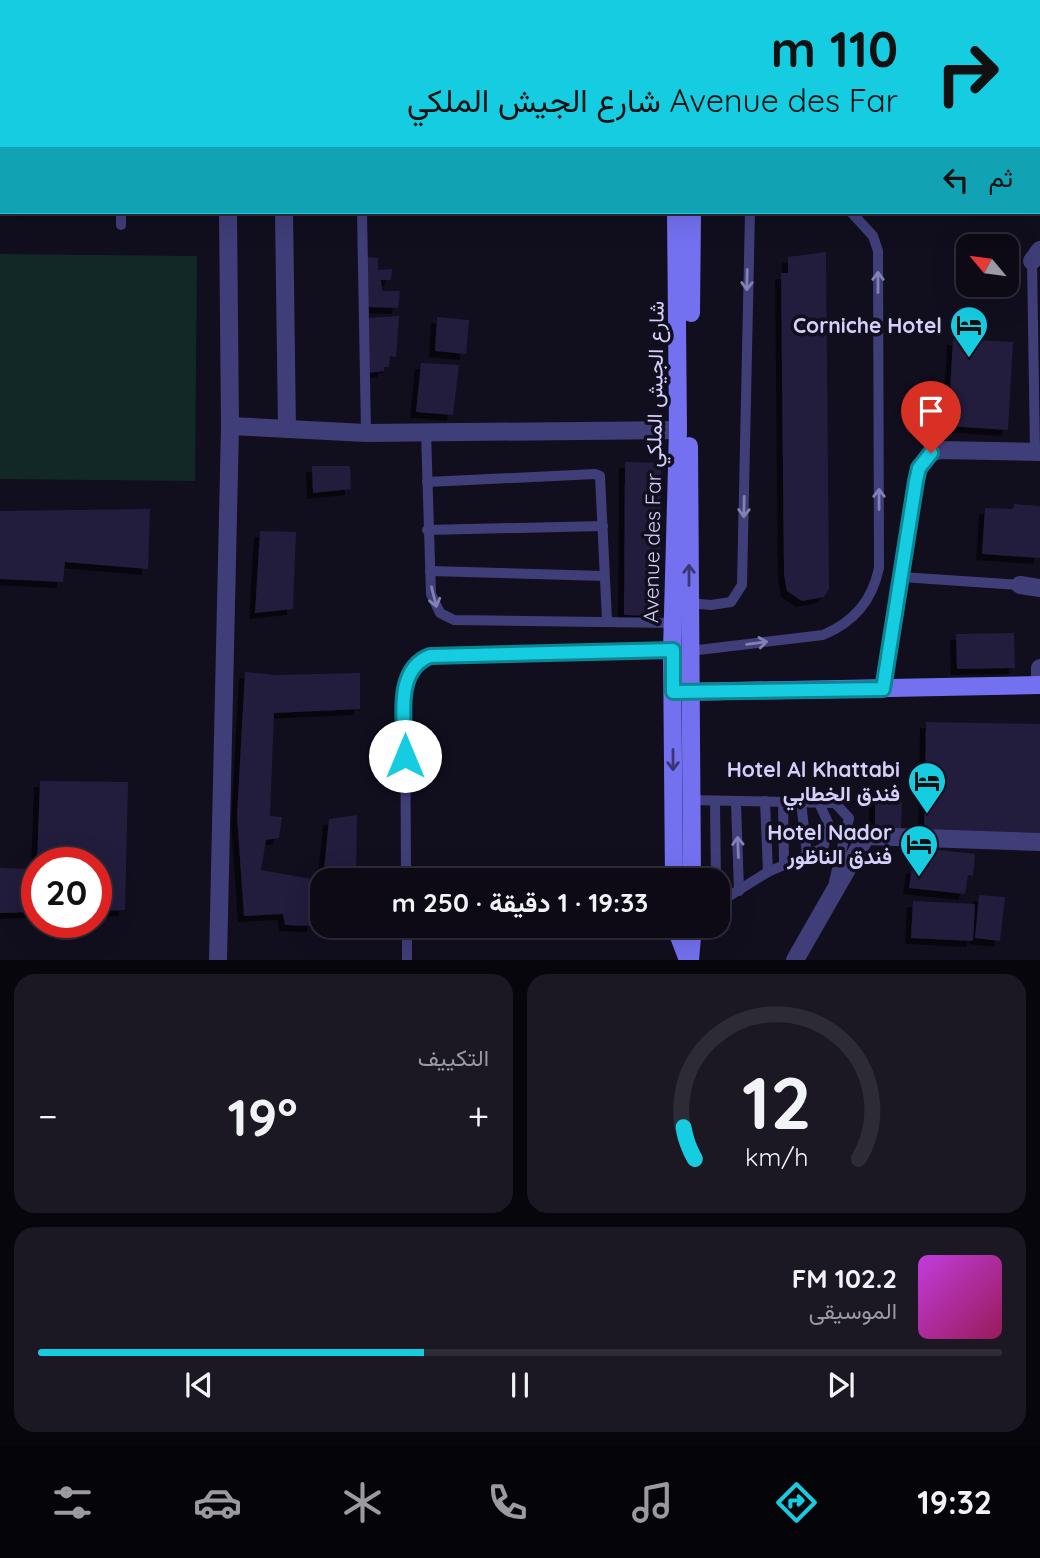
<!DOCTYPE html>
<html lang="ar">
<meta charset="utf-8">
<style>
:root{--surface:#0d0a16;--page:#1b1823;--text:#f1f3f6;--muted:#9a9aa1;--line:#2d2b35;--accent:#16cce1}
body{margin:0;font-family:Quicksand,Vazirmatn,sans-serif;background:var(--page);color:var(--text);direction:rtl;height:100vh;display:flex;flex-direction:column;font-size:26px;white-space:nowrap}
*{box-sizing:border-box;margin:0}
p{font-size:23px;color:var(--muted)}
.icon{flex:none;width:38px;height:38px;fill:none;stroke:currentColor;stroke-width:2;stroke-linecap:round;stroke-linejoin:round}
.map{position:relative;height:960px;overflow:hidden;direction:ltr}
.drawer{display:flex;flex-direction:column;gap:14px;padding:14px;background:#07060c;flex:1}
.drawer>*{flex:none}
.hud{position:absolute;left:0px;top:0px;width:1041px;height:214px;box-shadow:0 7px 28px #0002,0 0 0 2px var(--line);direction:rtl;background:#16cce1;color:#111;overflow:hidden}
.needle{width:46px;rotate:299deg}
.tools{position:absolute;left:956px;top:234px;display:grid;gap:14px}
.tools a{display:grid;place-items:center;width:63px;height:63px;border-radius:14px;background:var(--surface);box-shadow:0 7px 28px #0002,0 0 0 2px var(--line);font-size:35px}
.speed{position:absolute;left:21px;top:847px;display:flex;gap:14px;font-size:35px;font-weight:700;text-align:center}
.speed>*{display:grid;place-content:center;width:91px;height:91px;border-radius:50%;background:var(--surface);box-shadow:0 7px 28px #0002,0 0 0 2px var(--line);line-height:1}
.speed .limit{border:10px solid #d22;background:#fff;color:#111}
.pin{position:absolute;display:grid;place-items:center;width:60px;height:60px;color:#fff;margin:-72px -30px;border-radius:50% 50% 50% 0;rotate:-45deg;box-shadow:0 0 7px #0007}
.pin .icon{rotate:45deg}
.me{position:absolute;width:77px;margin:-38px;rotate:0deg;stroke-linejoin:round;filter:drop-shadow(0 0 5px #0008)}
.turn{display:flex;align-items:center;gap:24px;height:147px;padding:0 28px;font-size:32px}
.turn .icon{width:91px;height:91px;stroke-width:2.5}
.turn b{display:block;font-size:49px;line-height:60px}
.then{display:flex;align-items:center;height:66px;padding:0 28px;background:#0003;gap:14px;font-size:26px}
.big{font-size:52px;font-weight:700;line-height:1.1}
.drawer .tile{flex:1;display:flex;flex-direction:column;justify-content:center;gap:10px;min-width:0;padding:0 24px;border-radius:21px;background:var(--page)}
.drawer .dial{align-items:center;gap:0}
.dial svg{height:182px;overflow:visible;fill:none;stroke:var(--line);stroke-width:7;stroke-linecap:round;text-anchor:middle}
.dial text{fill:var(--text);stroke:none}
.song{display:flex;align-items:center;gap:21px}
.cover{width:84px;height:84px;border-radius:10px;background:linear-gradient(135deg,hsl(290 70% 55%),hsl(330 70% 35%))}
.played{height:7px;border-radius:4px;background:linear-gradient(90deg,var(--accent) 40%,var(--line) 40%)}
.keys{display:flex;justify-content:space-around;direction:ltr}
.heat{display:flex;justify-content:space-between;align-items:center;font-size:38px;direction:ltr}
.drawer .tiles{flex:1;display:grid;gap:14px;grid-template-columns:1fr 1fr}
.tile:last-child{grid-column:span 2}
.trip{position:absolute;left:310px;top:868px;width:420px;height:70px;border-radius:21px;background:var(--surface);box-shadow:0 7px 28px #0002,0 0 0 2px var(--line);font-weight:700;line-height:70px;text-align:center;direction:rtl}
.dock{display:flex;height:112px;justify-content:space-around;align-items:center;background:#050409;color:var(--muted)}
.dock .icon{width:49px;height:49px}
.dock .on{color:var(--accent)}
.dock b{font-size:32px;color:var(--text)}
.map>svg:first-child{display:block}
</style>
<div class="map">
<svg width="1040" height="960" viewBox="0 0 1040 960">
<defs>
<filter id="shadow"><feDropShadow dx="-6" dy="6" stdDeviation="0" flood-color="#0009"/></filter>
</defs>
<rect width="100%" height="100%" fill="#110e1e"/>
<!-- green -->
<g fill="#122827">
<path d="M832 0H972V2H833Z"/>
<path d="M0 254 197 256 195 481 0 479Z"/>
</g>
<!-- building -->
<g fill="#231c3e" filter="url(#shadow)">
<path d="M826 252 829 589 824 597 802 601 787 591 784 574 781 273H788V257Z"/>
<path d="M366 257 378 258V270L392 269 391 280H381L382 291H400L398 308 367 307Z"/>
<path d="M399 316 396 357 390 356 389 367H384V371L367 373V318Z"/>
<path d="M437 317 469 320 466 354 435 351Z"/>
<path d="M953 339 1013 342 1008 430 948 426Z"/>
<path d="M421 363 459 365 453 415 416 412Z"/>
<path d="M625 462 661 463 660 616 624 615Z"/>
<path d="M312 466H350L351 489 313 493Z"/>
<path d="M1014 504 1040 506V558L982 554 985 508 1013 509Z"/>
<path d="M150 509 148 569 65 562 63 582 0 579V511Z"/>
<path d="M260 531 296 532 293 609 255 613Z"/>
<path d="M1014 633 1015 668 957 669 956 634Z"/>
<path d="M245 672 276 675 360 673V709L274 713 270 816 282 817 279 838 266 840 261 870 322 881V908H316L313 926 285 925 283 914 244 916 237 816Z"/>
<path d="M926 722 1040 724V837L924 835Z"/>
<path d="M40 781 128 782 125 910 96 911V863H37Z"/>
<path d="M875 799 902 800 901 829H875Z"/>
<path d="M357 815 356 880H323L329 819Z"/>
<path d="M922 848 975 854 973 876 968 875 965 894 909 888 912 867 920 868Z"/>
<path d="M0 868 37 869V912L0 913Z"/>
<path d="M979 895 1005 897 1000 941 975 938Z"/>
<path d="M913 901 975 904 973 941 911 938Z"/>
</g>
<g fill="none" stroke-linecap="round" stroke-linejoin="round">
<!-- lane -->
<g stroke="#403e79" stroke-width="10">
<path d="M121 212V225"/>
<path d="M362 212 366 433"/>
<path d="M1032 261 1035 452"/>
<path d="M426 432 431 594 440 613 454 620 674 623"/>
<path d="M427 482 595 474 600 476 607 620"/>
<path d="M427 530 603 526"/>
<path d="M430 571 604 576"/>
<path d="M902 577 1020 585"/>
<path d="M689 603 711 605 731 602 742 585 750 212"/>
<path d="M690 651 823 635C854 622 872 601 879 568L878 251 873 236 851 212"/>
<path d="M883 689 919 468"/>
<path d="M690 800 835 803 849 818 834 882"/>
<path d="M765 801 768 872"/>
<path d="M783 801 784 865"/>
<path d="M715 802 716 880"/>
<path d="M801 802 807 855"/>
<path d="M736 803 739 891"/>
<path d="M406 880 405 681 416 661 430 656 672 650"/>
<path d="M718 903 768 872 823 848 830 827 819 803"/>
<path d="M407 926V960"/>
</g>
<!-- street -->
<g stroke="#403e79" stroke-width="18">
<path d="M284 212 287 429"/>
<path d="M1032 261 1040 250"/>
<path d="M230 426 366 433 678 430"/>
<path d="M919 468 931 453 940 450 1040 452"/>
<path d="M1020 585 1040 588"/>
<path d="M1040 685V668"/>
<path d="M218 960 230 426 228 212"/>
<path d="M795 960 866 836 1040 842"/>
</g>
<!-- secondary -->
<g stroke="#7471f1" stroke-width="18">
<path d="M650 0 651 2"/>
<path d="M708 2 709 0"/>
<path d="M691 313 692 212"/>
<path d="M689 446 692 880"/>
<path d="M680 692 1040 685"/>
<path d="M674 880 672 650 678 430 676 212"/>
<path d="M675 926 688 960"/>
<path d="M690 960 693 926"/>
</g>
</g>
<!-- one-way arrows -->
<defs><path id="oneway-shaft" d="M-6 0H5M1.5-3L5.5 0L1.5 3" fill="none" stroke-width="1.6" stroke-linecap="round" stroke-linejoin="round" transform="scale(1.75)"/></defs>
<g stroke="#8380b4">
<use href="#oneway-shaft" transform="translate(747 280) rotate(91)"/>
<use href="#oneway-shaft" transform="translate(878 282) rotate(-90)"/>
<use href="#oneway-shaft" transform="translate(879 499) rotate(-90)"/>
<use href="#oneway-shaft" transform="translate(744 507) rotate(91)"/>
<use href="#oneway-shaft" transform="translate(434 597) rotate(76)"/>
<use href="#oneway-shaft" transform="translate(757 643) rotate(-7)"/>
<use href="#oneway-shaft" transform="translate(738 847) rotate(-92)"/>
</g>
<g stroke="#393672">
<use href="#oneway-shaft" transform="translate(689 575) rotate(-90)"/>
<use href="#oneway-shaft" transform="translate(673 760) rotate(90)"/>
</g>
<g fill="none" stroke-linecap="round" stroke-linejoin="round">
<defs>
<path id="route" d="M405 756C405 723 393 670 430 656L673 650V692L883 689 916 481 919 468 931 453"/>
</defs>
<!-- route casing -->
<use href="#route" stroke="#0e8592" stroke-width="18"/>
<!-- route -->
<use href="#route" stroke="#16cce1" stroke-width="12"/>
</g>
<!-- icons -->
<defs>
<symbol id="hotel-pin" viewBox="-11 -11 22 30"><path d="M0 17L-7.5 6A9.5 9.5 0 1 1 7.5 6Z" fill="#16cce1" stroke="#110e1e"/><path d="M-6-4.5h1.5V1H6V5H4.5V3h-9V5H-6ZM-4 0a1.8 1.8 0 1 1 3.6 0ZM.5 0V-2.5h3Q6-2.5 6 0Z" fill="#111"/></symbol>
</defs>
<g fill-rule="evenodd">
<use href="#hotel-pin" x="947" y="303" width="44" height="60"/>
<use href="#hotel-pin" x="905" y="759" width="44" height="60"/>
<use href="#hotel-pin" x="897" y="822" width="44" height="60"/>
</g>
<g text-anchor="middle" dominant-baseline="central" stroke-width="7" stroke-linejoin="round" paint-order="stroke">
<!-- poi labels -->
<g font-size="21" font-weight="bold" fill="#d5d0fb" stroke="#110e1e" text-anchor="end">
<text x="942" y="325">Corniche Hotel</text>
<text x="900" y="769">Hotel Al Khattabi<tspan x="900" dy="24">فندق الخطابي</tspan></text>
<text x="892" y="832">Hotel Nador<tspan x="892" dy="24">فندق الناظور</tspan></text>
</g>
<!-- street labels -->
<g font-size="21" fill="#d5d0fb" stroke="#110e1e">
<text transform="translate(653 462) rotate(-89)">Avenue des Far شارع الجيش الملكي</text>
</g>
</g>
</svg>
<div class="tools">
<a><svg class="needle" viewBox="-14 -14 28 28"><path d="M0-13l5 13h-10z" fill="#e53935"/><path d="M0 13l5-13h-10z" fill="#9a9aa1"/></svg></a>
</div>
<div class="speed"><div class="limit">20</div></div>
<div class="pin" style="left:931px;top:453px;background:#d93025"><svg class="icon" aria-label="arrive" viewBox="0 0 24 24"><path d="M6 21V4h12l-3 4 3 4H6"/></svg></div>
<svg class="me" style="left:405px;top:756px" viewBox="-20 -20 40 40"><circle r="19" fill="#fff"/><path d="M0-13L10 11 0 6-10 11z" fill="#16cce1"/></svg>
<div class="trip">19:33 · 1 دقيقة · 250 m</div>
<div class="hud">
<div class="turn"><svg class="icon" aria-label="right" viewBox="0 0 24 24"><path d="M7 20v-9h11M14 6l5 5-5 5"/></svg><div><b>110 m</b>Avenue des Far شارع الجيش الملكي</div></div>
<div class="then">ثم<svg class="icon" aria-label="left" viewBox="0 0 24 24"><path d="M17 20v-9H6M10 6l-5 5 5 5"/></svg></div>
</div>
</div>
<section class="drawer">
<div class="tiles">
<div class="tile dial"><svg viewBox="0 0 100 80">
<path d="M14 69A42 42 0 1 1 86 69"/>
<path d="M14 69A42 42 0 0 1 9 55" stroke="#16cce1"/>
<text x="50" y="56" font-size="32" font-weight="700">12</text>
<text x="50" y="72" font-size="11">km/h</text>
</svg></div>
<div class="tile"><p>التكييف</p>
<div class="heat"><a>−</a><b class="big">19°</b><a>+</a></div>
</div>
<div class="tile">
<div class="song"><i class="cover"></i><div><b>102.2 FM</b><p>الموسيقى</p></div></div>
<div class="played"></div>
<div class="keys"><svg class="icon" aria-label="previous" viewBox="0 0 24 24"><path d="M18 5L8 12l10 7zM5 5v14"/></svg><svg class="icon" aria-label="pause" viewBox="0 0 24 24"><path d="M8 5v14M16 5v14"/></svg><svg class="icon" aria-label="next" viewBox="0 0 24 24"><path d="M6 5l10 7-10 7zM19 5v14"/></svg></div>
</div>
</div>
</section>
<nav class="dock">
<b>19:32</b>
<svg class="icon on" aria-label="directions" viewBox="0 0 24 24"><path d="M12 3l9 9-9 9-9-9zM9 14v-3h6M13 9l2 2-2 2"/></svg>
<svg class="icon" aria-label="music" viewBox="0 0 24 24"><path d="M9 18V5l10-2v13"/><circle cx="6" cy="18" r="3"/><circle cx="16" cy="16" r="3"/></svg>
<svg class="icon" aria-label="phone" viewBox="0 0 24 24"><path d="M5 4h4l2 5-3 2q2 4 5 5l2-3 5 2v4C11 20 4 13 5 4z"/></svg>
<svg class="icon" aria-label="climate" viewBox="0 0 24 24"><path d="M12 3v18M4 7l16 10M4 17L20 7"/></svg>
<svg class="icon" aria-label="car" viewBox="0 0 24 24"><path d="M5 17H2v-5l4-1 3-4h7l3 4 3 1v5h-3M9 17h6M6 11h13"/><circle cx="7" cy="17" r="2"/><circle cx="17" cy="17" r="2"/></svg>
<svg class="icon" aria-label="filters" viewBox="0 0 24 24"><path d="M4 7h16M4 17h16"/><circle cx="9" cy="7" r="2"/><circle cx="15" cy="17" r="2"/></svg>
</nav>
